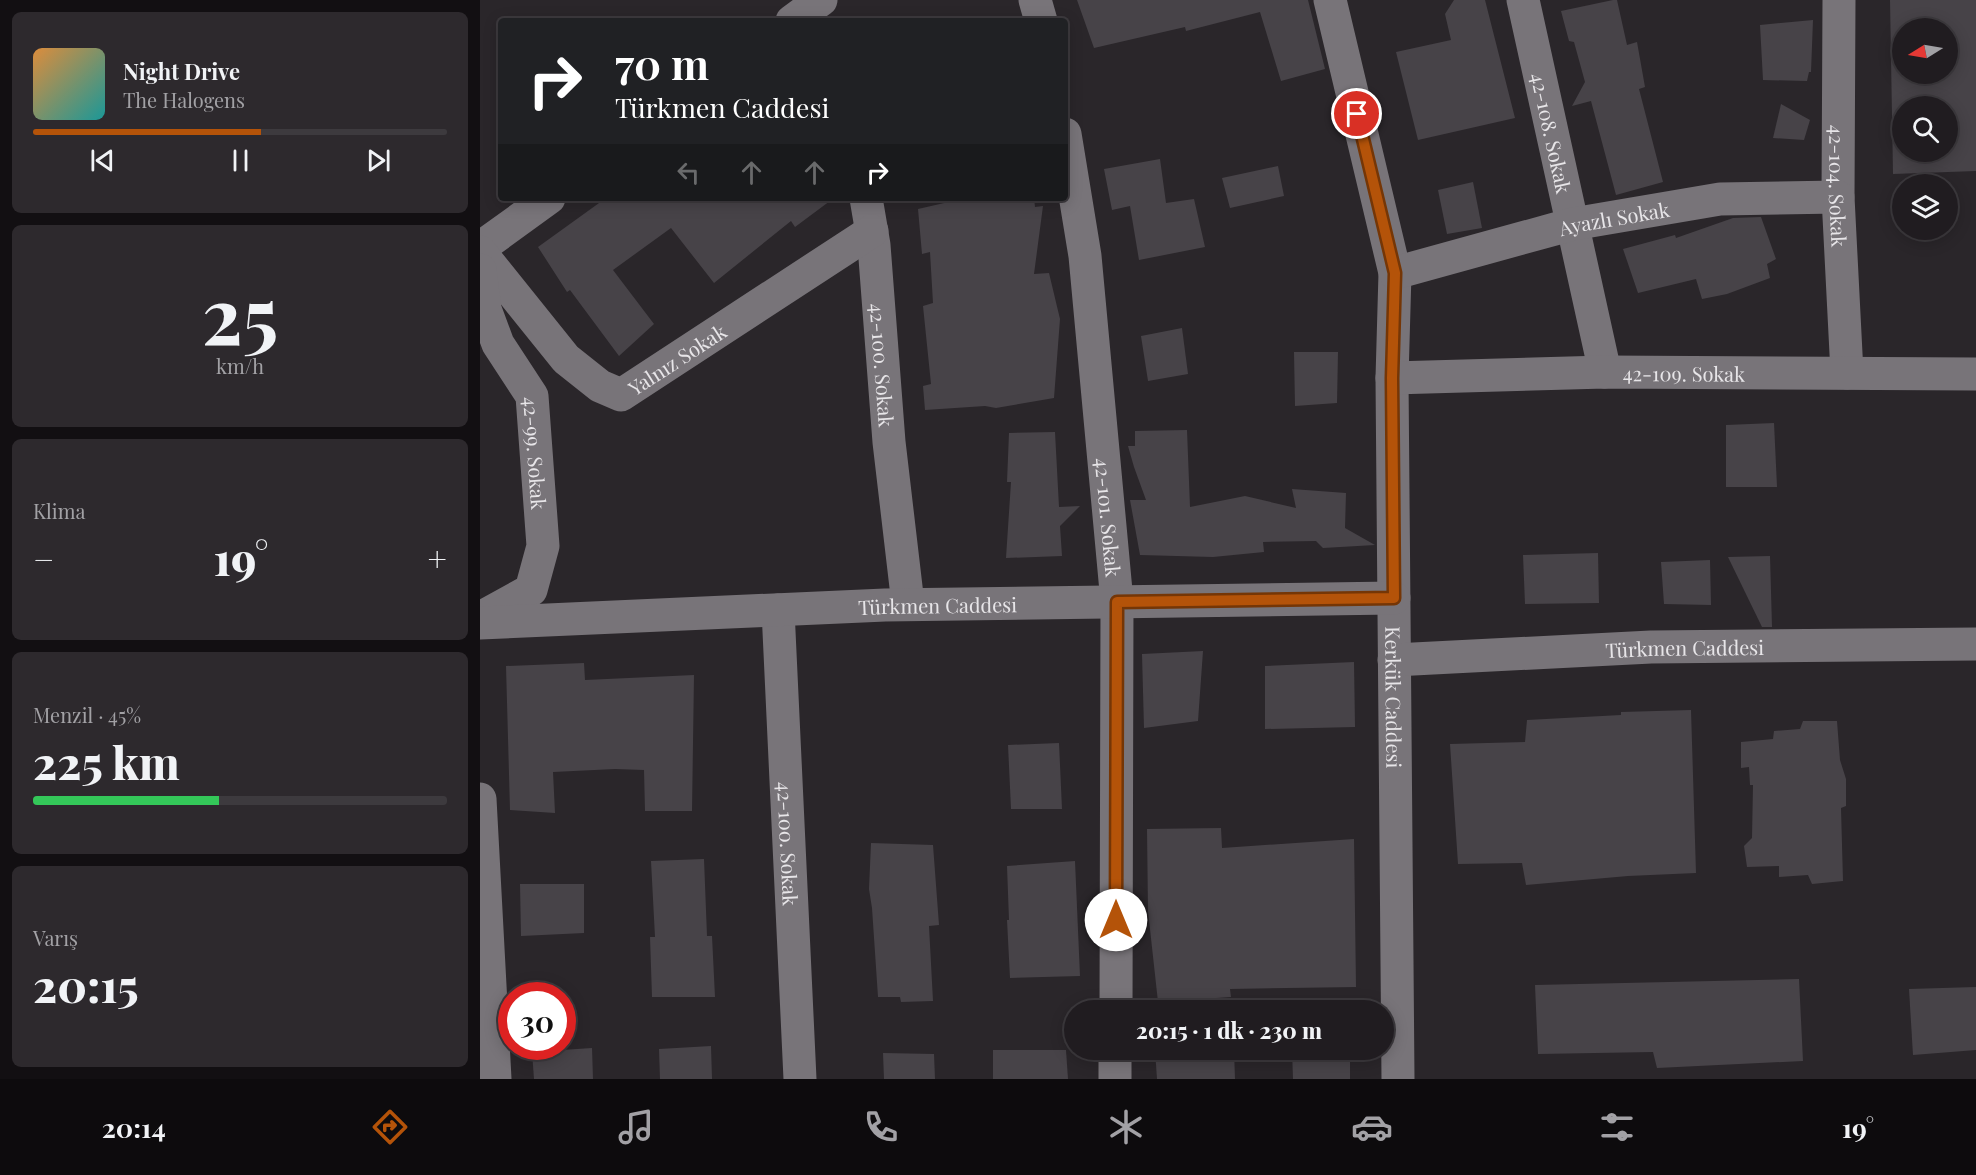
<!DOCTYPE html>
<html lang="tr">
<meta charset="utf-8">
<style>
:root{--surface:#201c20;--page:#2d292d;--text:#f1f3f6;--muted:#a2a1a5;--line:#3d3a3e;--accent:#b45309}
body{margin:0;font-family:"Playfair Display",serif;background:var(--page);color:var(--text);height:100vh;display:flex;flex-direction:column;font-size:22px;white-space:nowrap}
*{box-sizing:border-box;margin:0}
p{font-size:20px;color:var(--muted)}
.icon{flex:none;width:33px;height:33px;fill:none;stroke:currentColor;stroke-width:2;stroke-linecap:round;stroke-linejoin:round}
.map{position:relative;flex:1;overflow:hidden}
.panel{display:flex;flex-direction:column;gap:12px;padding:12px;background:#120f12;width:480px}
.panel>*{flex:none}
.banner{position:absolute;left:18px;top:18px;width:570px;height:183px;border-radius:6px;box-shadow:0 3px 15px #0003,0 0 0 2px var(--line);background:#202124;color:#fff;overflow:hidden}
.needle{width:39px;rotate:259deg}
.tools{position:absolute;left:1412px;top:18px;display:grid;gap:12px}
.tools a{display:grid;place-items:center;width:66px;height:66px;border-radius:50%;background:var(--surface);box-shadow:0 3px 15px #0003,0 0 0 2px var(--line);font-size:30px}
.speed{position:absolute;left:18px;top:982px;display:flex;gap:12px;font-size:30px;font-weight:700;text-align:center}
.speed>*{display:grid;place-content:center;width:78px;height:78px;border-radius:50%;background:var(--surface);box-shadow:0 3px 15px #0003,0 0 0 2px var(--line);line-height:1}
.speed .limit{border:9px solid #d22;background:#fff;color:#111}
.pin{position:absolute;display:grid;place-items:center;width:51px;height:51px;color:#fff;margin:-26px;border:3px solid #fff;border-radius:50%;box-shadow:0 2px 6px #0007}
.me{position:absolute;width:66px;margin:-33px;rotate:0deg;stroke-linejoin:round;filter:drop-shadow(0 0 4px #0008)}
.turn{display:flex;align-items:center;gap:21px;height:126px;padding:0 18px;font-size:27px}
.turn .icon{width:78px;height:78px;stroke-width:2.5}
.turn b{display:block;font-size:42px;line-height:51px}
.lanes{display:flex;align-items:center;height:57px;padding:0 18px;background:#0003;justify-content:center;gap:30px;direction:ltr}
.lanes .off{opacity:.35}
.big{font-size:45px;font-weight:800;line-height:1.1}
.panel .widget{flex:1;display:flex;flex-direction:column;justify-content:center;gap:9px;min-width:0;padding:0 21px;border-radius:9px;background:var(--page)}
.panel .dial{align-items:center;gap:0}
.dial b{font-size:78px;line-height:1}
.song{display:flex;align-items:center;gap:18px}
.cover{width:72px;height:72px;border-radius:9px;background:linear-gradient(135deg,hsl(30 70% 55%),hsl(180 70% 35%))}
.played{height:6px;border-radius:3px;background:linear-gradient(90deg,var(--accent) 55%,var(--line) 55%)}
.keys{display:flex;justify-content:space-around;direction:ltr}
.heat{display:flex;justify-content:space-between;align-items:center;font-size:33px;direction:ltr}
.charge{height:9px;border-radius:4px;background:linear-gradient(90deg,#34c759 45%,var(--line) 0)}
.trip{position:absolute;left:584px;top:1000px;width:330px;height:60px;border-radius:30px;background:var(--surface);box-shadow:0 3px 15px #0003,0 0 0 2px var(--line);font-weight:800;line-height:60px;text-align:center}
.tab-bar{display:flex;height:96px;justify-content:space-around;align-items:center;background:#0d0b0d;color:var(--muted)}
.tab-bar .icon{width:42px;height:42px}
.tab-bar .current{color:var(--accent)}
.tab-bar b{font-size:27px;color:var(--text)}
main{display:flex;flex:1;min-height:0}
.map>svg:first-child{display:block}
</style>
<main>
<section class="panel">
<div class="widget">
<div class="song"><i class="cover"></i><div><b>Night Drive</b><p>The Halogens</p></div></div>
<div class="played"></div>
<div class="keys"><svg class="icon" aria-label="previous" viewBox="0 0 24 24"><path d="M18 5L8 12l10 7zM5 5v14"/></svg><svg class="icon" aria-label="pause" viewBox="0 0 24 24"><path d="M8 5v14M16 5v14"/></svg><svg class="icon" aria-label="next" viewBox="0 0 24 24"><path d="M6 5l10 7-10 7zM19 5v14"/></svg></div>
</div>
<div class="widget dial"><b>25</b><p>km/h</p></div>
<div class="widget"><p>Klima</p>
<div class="heat"><a>−</a><b class="big">19°</b><a>+</a></div>
</div>
<div class="widget"><p>Menzil · 45%</p><b class="big">225 km</b><div class="charge"></div></div>
<div class="widget"><p>Varış</p><b class="big">20:15</b></div>
</section>
<div class="map">
<svg width="1496" height="1079" viewBox="0 0 1496 1079">
<rect width="100%" height="100%" fill="#2a262a"/>
<!-- building -->
<g fill="#474348" fill-rule="evenodd">
<path d="M597 0H828L845 69 801 81 780 12 706 31 705 27 614 48Z"/>
<path d="M974 0H1005L1035 118 938 140 916 52 971 40 965 14Z"/>
<path d="M1133 0H1137L1147 45 1157 42 1165 87 1159 89 1183 182 1136 195 1111 101 1092 106 1105 82 1094 42 1089 41 1081 11Z"/>
<path d="M1410 0H1496V171L1413 174ZM1422 28H1467V74H1422ZM1422 106H1467V152H1422Z"/>
<path d="M1333 20 1331 72H1329L1327 81 1283 80 1280 25Z"/>
<path d="M1301 104 1330 120 1324 140 1293 138Z"/>
<path d="M680 159 686 203 714 199 725 247 659 260 650 206 632 210 624 169Z"/>
<path d="M798 166 804 196 750 208 742 178Z"/>
<path d="M993 182 1002 228 967 234 958 190Z"/>
<path d="M126 198H354L315 227 311 221 234 283 191 228 133 270 174 324 139 356 90 290 87 292 58 247Z"/>
<path d="M486 198H554L555 207 563 206 554 274 569 273 580 319 574 398 516 408 505 406 445 410 443 386 451 384 443 306 453 303 450 252 442 254 438 209Z"/>
<path d="M1281 217 1296 259 1287 264 1290 278 1247 294 1222 299 1216 279 1158 293 1143 249 1195 235 1196 238 1253 218Z"/>
<path d="M702 328 708 374 668 381 661 336Z"/>
<path d="M814 352H858L857 403 815 406Z"/>
<path d="M1294 423 1297 487H1246V425Z"/>
<path d="M707 430 710 507 765 496 816 508 812 489 866 493 865 528 895 545 843 548 836 541 783 542 784 552 733 557 660 555 650 500H666L654 467 648 446H655V431Z"/>
<path d="M575 432 579 507 600 506 580 526 582 556 526 558 531 482H527L529 433Z"/>
<path d="M1118 553 1119 603 1045 604 1043 555Z"/>
<path d="M1290 556 1292 627H1282L1248 557Z"/>
<path d="M1230 560 1231 605 1184 604 1181 562Z"/>
<path d="M723 651 718 721 664 728 662 654Z"/>
<path d="M874 662 875 727 785 729V666Z"/>
<path d="M104 663 105 680 214 675 212 811H165L164 770 135 769 73 772 75 813 30 810 26 666Z"/>
<path d="M1211 710 1216 873 1148 876 1046 885 1042 863 978 864 970 744 1045 742 1047 720 1141 715V712Z"/>
<path d="M1323 721H1357L1360 760 1366 779V806L1361 808 1363 881 1332 884 1328 875 1299 877V866L1267 867 1264 846 1272 838 1273 785H1270L1269 767 1261 768V742L1293 739 1294 731 1320 729Z"/>
<path d="M579 743 582 809H531L528 745Z"/>
<path d="M741 828 742 848 874 839 876 987 750 989 751 997 678 1002 668 911 667 829Z"/>
<path d="M391 843 453 845 459 925 449 926 453 1001 421 1002 420 997H398L392 908 389 889Z"/>
<path d="M224 859 227 936H232L235 997H172L170 937H175L171 861Z"/>
<path d="M595 861 600 976 530 978 527 920H529L527 866Z"/>
<path d="M40 884H104V933L41 936Z"/>
<path d="M1319 979 1323 1061 1177 1068 1173 1052 1058 1054 1055 985Z"/>
<path d="M1496 987V1050L1433 1055 1429 989Z"/>
<path d="M231 1046 232 1079H180L179 1049Z"/>
<path d="M112 1048 113 1079H54L52 1052Z"/>
<path d="M513 1050H586L588 1079H513Z"/>
<path d="M675 1050H754L755 1079H677Z"/>
<path d="M812 1050H870V1079H813Z"/>
<path d="M403 1053 454 1054 455 1079H404Z"/>
</g>
<g fill="none" stroke-linecap="round" stroke-linejoin="round">
<!-- minor -->
<g stroke="#787479" stroke-width="33">
<path d="M555 0 561 21"/>
<path id="s1" d="M850 0 915 273 912 378 918 1079"/>
<path id="s2" d="M1043 0 1125 372"/>
<path id="s3" d="M1359 0 1358 197 1367 373"/>
<path d="M312 21 341 0"/>
<path id="s4" d="M585 134 605 256 637 602 636 1011"/>
<path id="s5" d="M386 198 394 245 409 442 428 604"/>
<path d="M0 248 69 198"/>
<path id="s6" d="M0 252 86 359 120 386 141 395 392 231"/>
<path id="s7" d="M0 270 5 309 18 344 52 396 63 546 51 590 0 618"/>
<path id="s8" d="M915 273 1093 224 1240 199 1358 197"/>
<path id="s9" d="M912 378 1125 372 1496 374"/>
<path id="s10" d="M298 610 320 1079"/>
<path id="s11" d="M0 623 405 605 914 598"/>
<path id="s12" d="M914 660 1171 647 1496 644"/>
<path d="M0 799 15 1079"/>
<path d="M635 1079V1050"/>
</g>
</g>
<g fill="none" stroke-linecap="round" stroke-linejoin="round">
<defs>
<path id="route" d="M636 920 637 602 914 598 912 378 915 273 877 114"/>
</defs>
<!-- route casing -->
<use href="#route" stroke="#753606" stroke-width="15"/>
<!-- route -->
<use href="#route" stroke="#b45309" stroke-width="10"/>
</g>
<g text-anchor="middle" dominant-baseline="central" stroke-width="4.5" stroke-linejoin="round" paint-order="stroke">
<!-- street labels -->
<g font-size="20" fill="#e7e5e8" stroke="#2a262a">
<text stroke="none"><textPath href="#s2" startOffset="136">42-108. Sokak</textPath></text>
<text stroke="none"><textPath href="#s3" startOffset="186">42-104. Sokak</textPath></text>
<text stroke="none"><textPath href="#s8" startOffset="226">Ayazlı Sokak</textPath></text>
<text stroke="none"><textPath href="#s6" startOffset="270">Yalnız Sokak</textPath></text>
<text stroke="none"><textPath href="#s5" startOffset="168">42-100. Sokak</textPath></text>
<text stroke="none"><textPath href="#s9" startOffset="292">42-109. Sokak</textPath></text>
<text stroke="none"><textPath href="#s7" startOffset="196">42-99. Sokak</textPath></text>
<text stroke="none"><textPath href="#s4" startOffset="386">42-101. Sokak</textPath></text>
<text stroke="none"><textPath href="#s11" startOffset="458">Türkmen Caddesi</textPath></text>
<text stroke="none"><textPath href="#s12" startOffset="291">Türkmen Caddesi</textPath></text>
<text stroke="none"><textPath href="#s1" startOffset="705">Kerkük Caddesi</textPath></text>
<text stroke="none"><textPath href="#s10" startOffset="234">42-100. Sokak</textPath></text>
</g>
</g>
</svg>
<div class="tools">
<a><svg class="needle" viewBox="-14 -14 28 28"><path d="M0-13l5 13h-10z" fill="#e53935"/><path d="M0 13l5-13h-10z" fill="#a2a1a5"/></svg></a>
<a><svg class="icon" aria-label="search" viewBox="0 0 24 24"><circle cx="10" cy="10" r="6"/><path d="M15 15l6 6"/></svg></a>
<a><svg class="icon" aria-label="layers" viewBox="0 0 24 24"><path d="M12 4l9 5-9 5-9-5zM3 14l9 5 9-5"/></svg></a>
</div>
<div class="speed"><div class="limit">30</div></div>
<div class="pin" style="left:877px;top:114px;background:#d93025"><svg class="icon" aria-label="arrive" viewBox="0 0 24 24"><path d="M6 21V4h12l-3 4 3 4H6"/></svg></div>
<svg class="me" style="left:636px;top:920px" viewBox="-20 -20 40 40"><circle r="19" fill="#fff"/><path d="M0-13L10 11 0 6-10 11z" fill="#b45309"/></svg>
<div class="trip">20:15 · 1 dk · 230 m</div>
<div class="banner">
<div class="turn"><svg class="icon" aria-label="right" viewBox="0 0 24 24"><path d="M7 20v-9h11M14 6l5 5-5 5"/></svg><div><b>70 m</b>Türkmen Caddesi</div></div>
<div class="lanes"><svg class="icon off" aria-label="left" viewBox="0 0 24 24"><path d="M17 20v-9H6M10 6l-5 5 5 5"/></svg><svg class="icon off" aria-label="ahead" viewBox="0 0 24 24"><path d="M12 20V5M6 11l6-6 6 6"/></svg><svg class="icon off" aria-label="ahead" viewBox="0 0 24 24"><path d="M12 20V5M6 11l6-6 6 6"/></svg><svg class="icon" aria-label="right" viewBox="0 0 24 24"><path d="M7 20v-9h11M14 6l5 5-5 5"/></svg></div>
</div>
</div>
</main>
<nav class="tab-bar">
<b>20:14</b>
<svg class="icon current" aria-label="directions" viewBox="0 0 24 24"><path d="M12 3l9 9-9 9-9-9zM9 14v-3h6M13 9l2 2-2 2"/></svg>
<svg class="icon" aria-label="music" viewBox="0 0 24 24"><path d="M9 18V5l10-2v13"/><circle cx="6" cy="18" r="3"/><circle cx="16" cy="16" r="3"/></svg>
<svg class="icon" aria-label="phone" viewBox="0 0 24 24"><path d="M5 4h4l2 5-3 2q2 4 5 5l2-3 5 2v4C11 20 4 13 5 4z"/></svg>
<svg class="icon" aria-label="climate" viewBox="0 0 24 24"><path d="M12 3v18M4 7l16 10M4 17L20 7"/></svg>
<svg class="icon" aria-label="car" viewBox="0 0 24 24"><path d="M5 17H2v-5l4-1 3-4h7l3 4 3 1v5h-3M9 17h6M6 11h13"/><circle cx="7" cy="17" r="2"/><circle cx="17" cy="17" r="2"/></svg>
<svg class="icon" aria-label="filters" viewBox="0 0 24 24"><path d="M4 7h16M4 17h16"/><circle cx="9" cy="7" r="2"/><circle cx="15" cy="17" r="2"/></svg>
<b>19°</b>
</nav>
